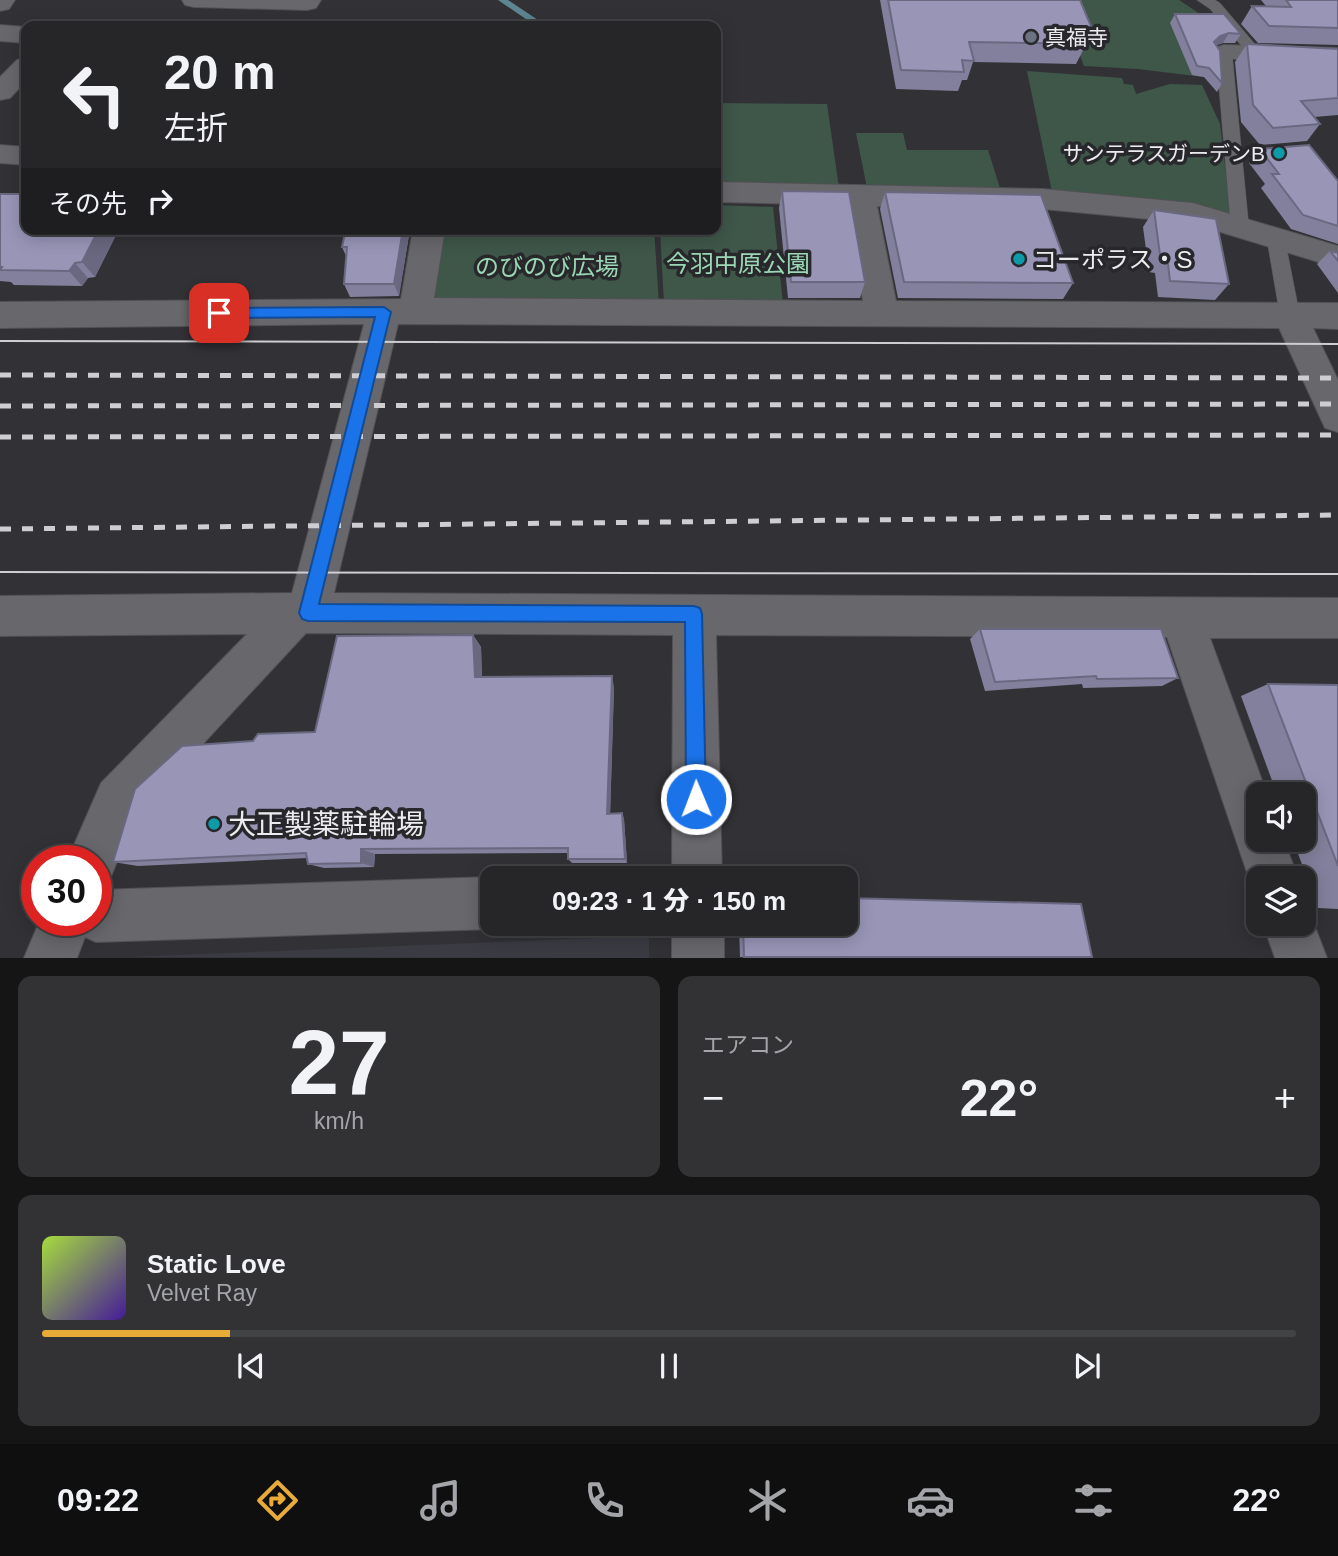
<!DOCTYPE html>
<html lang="ja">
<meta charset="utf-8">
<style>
:root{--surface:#262628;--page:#323234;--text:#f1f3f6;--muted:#a4a5a8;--line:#424345;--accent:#e9ab38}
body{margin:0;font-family:Arial,"Noto Sans JP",sans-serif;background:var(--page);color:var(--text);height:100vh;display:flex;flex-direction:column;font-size:26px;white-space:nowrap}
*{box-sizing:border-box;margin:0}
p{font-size:23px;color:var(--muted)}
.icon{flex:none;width:38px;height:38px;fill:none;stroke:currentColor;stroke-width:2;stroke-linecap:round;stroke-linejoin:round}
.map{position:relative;height:958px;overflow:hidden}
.panel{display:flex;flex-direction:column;gap:18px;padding:18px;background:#151516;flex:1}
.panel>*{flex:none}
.hud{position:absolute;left:21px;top:21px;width:700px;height:214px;border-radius:14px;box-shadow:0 4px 18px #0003,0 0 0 2px var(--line);background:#262628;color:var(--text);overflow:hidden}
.tools{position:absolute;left:1246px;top:782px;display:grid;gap:14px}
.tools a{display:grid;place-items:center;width:70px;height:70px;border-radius:14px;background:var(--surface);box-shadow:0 4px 18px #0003,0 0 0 2px var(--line);font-size:35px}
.speed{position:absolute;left:21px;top:845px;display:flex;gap:14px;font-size:35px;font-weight:700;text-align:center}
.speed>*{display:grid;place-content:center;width:91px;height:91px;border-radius:50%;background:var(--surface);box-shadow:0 4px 18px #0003,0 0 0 2px var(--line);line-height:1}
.speed .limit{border:10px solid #d22;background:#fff;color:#111}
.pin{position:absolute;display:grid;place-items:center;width:60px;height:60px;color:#fff;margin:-30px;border-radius:14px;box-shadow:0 4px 10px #0006}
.me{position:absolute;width:77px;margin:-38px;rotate:359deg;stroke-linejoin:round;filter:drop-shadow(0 0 5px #0008)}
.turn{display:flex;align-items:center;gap:24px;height:147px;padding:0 28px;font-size:32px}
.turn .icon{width:91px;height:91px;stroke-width:2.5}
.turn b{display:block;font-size:49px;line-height:60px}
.then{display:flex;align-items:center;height:66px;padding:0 28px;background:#0003;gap:14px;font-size:26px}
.big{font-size:52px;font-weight:800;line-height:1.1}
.panel .widget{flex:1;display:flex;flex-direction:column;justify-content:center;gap:10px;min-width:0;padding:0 24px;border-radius:14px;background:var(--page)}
.panel .dial{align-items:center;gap:0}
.dial b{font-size:91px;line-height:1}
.song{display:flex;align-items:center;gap:21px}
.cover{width:84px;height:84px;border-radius:10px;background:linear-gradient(135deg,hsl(80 70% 55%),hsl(260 70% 35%))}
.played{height:7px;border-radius:4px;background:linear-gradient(90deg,var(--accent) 15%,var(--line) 15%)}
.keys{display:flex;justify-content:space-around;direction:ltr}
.heat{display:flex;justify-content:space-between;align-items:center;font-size:38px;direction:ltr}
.panel .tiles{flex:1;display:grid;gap:18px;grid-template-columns:1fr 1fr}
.widget:last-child{grid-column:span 2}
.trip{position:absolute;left:480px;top:866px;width:378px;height:70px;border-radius:14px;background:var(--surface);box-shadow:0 4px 18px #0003,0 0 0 2px var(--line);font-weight:800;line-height:70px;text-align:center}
.tabs{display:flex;height:112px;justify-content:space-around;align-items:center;background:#0f0f10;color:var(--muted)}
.tabs .icon{width:49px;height:49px}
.tabs .current{color:var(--accent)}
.tabs b{font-size:32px;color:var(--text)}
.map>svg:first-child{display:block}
</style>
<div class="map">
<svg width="1338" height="958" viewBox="0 0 1338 958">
<rect width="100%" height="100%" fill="#323236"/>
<!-- built -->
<path fill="#3b3b44" d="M649 936V958L130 957Z"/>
<!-- green -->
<g fill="#3e5749">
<path d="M1055 0H1179L1212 22 1220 79 1138 69 1084 66 1064 14Z"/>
<path d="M1027 71 1122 78 1124 84 1133 85 1136 94 1170 84 1202 85 1220 124 1231 216 1052 192Z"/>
<path d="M716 103 827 104 839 188 716 186Z"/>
<path d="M856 133H903L907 150H988L1000 188H867Z"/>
<path d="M716 205 773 207 783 304H664L660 229H716Z"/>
<path d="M444 229H654L659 304 432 303Z"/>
</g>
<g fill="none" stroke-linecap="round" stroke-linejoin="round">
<!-- stream -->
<path fill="#5d8592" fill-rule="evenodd" d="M498 0H508L547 26H536Z"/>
<defs>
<g id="lane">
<path d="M1197 0H1215L1220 3 1260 50 1263 53 1260 56H1250L1210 9Z"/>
<path d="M1224 48 1232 53 1249 228 1246 232H1234L1231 228 1216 53Z"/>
<path d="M1276 233 1283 235 1285 240 1300 316 1297 321 1290 323 1283 321 1280 316 1267 240 1269 235Z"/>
</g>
<g id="street">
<path d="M0 0H15L9 9 0 11Z"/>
<path d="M182 0H321L316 8 307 10 194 7 185 5Z"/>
<path d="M0 25 26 27V43L0 41Z"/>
<path d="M1224 45 1338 48V64L1215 58 1211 53 1215 48Z"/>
<path d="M26 58V81L10 98 0 100V77L17 60Z"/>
<path d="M0 145 26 147V165L0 163Z"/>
<path d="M716 182 1043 189 1193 203 1338 246V268L1191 223 1043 209 877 206 896 301 1338 303V329L1313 328 1338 380V432L1325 428 1279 328 398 324 334 593 1338 598V638H1210L1267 794H1258V840H1284L1298 878H1258V897L1255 896 1167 637 716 635 722 878H672L673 635 306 633 135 817 110 879 96 884V861H67L101 783 247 634 0 636V596L292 593 364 324 0 328V302L401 299 413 229H445L434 298 863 301 847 205 716 202Z"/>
<path d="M492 877 494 878H492V924H503L492 929 96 942 85 937 77 958H24L40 920H96V890Z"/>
<path d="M1304 904 1307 906 1327 958H1275L1263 924H1304Z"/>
<rect x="672" y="924" width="52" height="34"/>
</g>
</defs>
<!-- lane casing -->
<use href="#lane" stroke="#515054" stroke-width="1"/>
<!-- street casing -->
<use href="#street" stroke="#515054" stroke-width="2"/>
<!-- lane -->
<use href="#lane" fill="#67676c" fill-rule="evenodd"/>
<!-- street -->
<use href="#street" fill="#67676c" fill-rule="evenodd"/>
<!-- tram -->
<g stroke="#ceced1" stroke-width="2">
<path d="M0 341 1338 344"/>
<path d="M0 572 1338 574"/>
</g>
<!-- rail -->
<g stroke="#ceced1" stroke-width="5" stroke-dasharray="11 11" stroke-linecap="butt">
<path d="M0 375 1338 378"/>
<path d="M0 406 1338 404"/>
<path d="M0 437 1338 435"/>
<path d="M0 529 1338 515"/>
</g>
</g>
<!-- wall -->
<g fill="#83809d">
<path d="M880 0H1080L1093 31 1076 64 973 62 967 80H962L958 91 896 89Z"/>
<path d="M1261 0H1338V45L1258 43 1241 24 1252 6H1266Z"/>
<path d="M1175 14 1241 34 1235 43H1223L1216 45 1222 83 1217 92 1204 77 1192 75 1170 23Z"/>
<path d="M1247 44 1338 49V115L1314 117 1320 124 1307 141 1260 145 1241 122 1235 62Z"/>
<path d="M1260 149 1338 181V244L1291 229 1261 188 1265 184 1249 163Z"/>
<path d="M782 191 865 282 860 298H788L779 208Z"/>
<path d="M885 192 1073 283 1063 299 898 298 880 209Z"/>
<path d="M0 194 26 229H119L95 277 88 278 82 286 14 285 11 282 0 281Z"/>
<path d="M1154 210 1229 284 1215 300 1158 297 1155 273 1149 272 1143 227Z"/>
<path d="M410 229 399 296 350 297 344 284 346 256 342 247Z"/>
<path d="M1330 251 1338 253V293L1317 264Z"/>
<path d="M980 629 1178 678 1162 686 1083 688 1082 684 985 691 970 639Z"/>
<path d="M473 635 481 647 482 677 614 687 610 814 622 813 624 819 627 863H572L568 859V853L375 854 374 867 324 868 308 864 307 858 138 866 113 862 253 741 315 732Z"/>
<path d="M1268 684 1338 685V909L1318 908 1293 840H1304V794H1277L1241 696Z"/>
<path d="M739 924H845L1092 957H740Z"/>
</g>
<!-- shaded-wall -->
<g fill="#6a6880">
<path d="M1229 33 1223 43 1214 46V42L1220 36Z"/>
<path d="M99 229H119L95 277 82 262Z"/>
<path d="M403 229H410L399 296 394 284Z"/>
<path d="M75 263 88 278 82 286 69 271Z"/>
<path d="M473 635 481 647 482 688 475 677Z"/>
<path d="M612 676 614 687 610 820 607 814Z"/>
<path d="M622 813 624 819 627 863 625 859Z"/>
<path d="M361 849 375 854 374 867 361 863Z"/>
</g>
<!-- building -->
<g fill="#9895b7" stroke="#6a6880" stroke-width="2">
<path d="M888 0H1080L1093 31H1081L1085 44 969 42 974 61 962 60 964 72 901 70Z"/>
<path d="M1286 0H1338V28L1269 26 1252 6 1291 7Z"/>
<path d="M1175 14H1224L1241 34 1229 33 1220 36 1214 42 1220 51 1222 83 1209 68 1197 66Z"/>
<path d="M1247 44 1338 49V98L1301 101 1320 124 1273 128 1253 105Z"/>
<path d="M1309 145 1338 181V226L1303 215 1272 174H1279L1260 149Z"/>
<path d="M782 191 849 192 865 282H791Z"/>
<path d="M885 192 1041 195 1073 283 904 282Z"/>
<path d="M0 194H26V229H99L82 262 75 263 69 271 0 270 2 267H0Z"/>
<path d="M1154 210 1216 219 1229 284 1170 281 1167 256 1160 255Z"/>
<path d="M346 229H403L394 284H344L347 247H342Z"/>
<path d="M1330 251 1338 253V261Z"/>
<path d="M980 629H1161L1178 678 1097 679 1096 676 995 682Z"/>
<path d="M473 635 475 677 612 676 607 814 622 813 625 859H568V848L361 849V863L308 864 306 853 113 862 135 789 182 746 253 741 258 734 315 732 337 636Z"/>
<path d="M1268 684 1338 685V866Z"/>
<path d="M845 898 1081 904 1092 957H744L743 924H845Z"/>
</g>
<!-- route -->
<path fill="#1a73e8" stroke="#114b97" stroke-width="2" d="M384 307 391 312 319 604 694 606 700 608 702 614 706 799 703 806 696 809 689 806 686 799 685 622 308 621 302 619 299 613 375 317 219 318 212 313 219 308Z"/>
<!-- markers -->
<circle fill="#6b7280" stroke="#28282c" stroke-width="2.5" cx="1031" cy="37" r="7"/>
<g fill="#0f9aa8" stroke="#28282c" stroke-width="2.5">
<circle cx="1279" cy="153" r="7"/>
<circle cx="1019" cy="259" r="7"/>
<circle cx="214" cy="824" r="7"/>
</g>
<g text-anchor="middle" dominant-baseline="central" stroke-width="7" stroke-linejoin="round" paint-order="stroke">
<!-- far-poi labels -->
<g font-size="21" fill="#ececef" stroke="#28282c" text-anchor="start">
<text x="1045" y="37">真福寺</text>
<text x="1265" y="153" text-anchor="end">サンテラスガーデンB</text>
</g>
<!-- poi labels -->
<g font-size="24" fill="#ececef" stroke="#28282c" text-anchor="start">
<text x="1033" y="259">コーポラス・S</text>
</g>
<!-- park labels -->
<g font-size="24" fill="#9ad7b4" stroke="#28282c">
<text x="738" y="263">今羽中原公園</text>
<text x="547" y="266">のびのび広場</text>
</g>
<!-- near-poi labels -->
<g font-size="28" fill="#ececef" stroke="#28282c" text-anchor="start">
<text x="228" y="824">大正製薬駐輪場</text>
</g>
</g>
</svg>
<div class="tools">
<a><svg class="icon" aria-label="sound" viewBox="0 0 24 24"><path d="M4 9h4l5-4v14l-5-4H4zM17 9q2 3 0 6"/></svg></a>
<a><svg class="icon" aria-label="layers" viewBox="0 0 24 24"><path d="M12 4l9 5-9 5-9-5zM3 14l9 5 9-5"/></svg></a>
</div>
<div class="speed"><div class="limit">30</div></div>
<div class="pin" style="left:219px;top:313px;background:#d93025"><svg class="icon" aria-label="arrive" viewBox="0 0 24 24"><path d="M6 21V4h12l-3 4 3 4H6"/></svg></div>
<svg class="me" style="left:696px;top:799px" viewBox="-20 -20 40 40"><circle r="17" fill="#1a73e8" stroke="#fff" stroke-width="3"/><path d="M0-11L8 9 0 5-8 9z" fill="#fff"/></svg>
<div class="trip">09:23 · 1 分 · 150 m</div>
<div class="hud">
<div class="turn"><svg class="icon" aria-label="left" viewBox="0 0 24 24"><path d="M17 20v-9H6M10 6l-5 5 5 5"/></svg><div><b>20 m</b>左折</div></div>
<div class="then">その先<svg class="icon" aria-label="right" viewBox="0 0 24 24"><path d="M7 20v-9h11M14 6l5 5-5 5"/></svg></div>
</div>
</div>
<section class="panel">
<div class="tiles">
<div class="widget dial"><b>27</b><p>km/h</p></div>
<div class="widget"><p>エアコン</p>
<div class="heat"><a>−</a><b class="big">22°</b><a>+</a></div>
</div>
<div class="widget">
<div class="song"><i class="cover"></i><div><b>Static Love</b><p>Velvet Ray</p></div></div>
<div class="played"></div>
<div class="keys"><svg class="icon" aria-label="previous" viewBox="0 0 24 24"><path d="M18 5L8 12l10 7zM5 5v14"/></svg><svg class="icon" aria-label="pause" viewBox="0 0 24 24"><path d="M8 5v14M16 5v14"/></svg><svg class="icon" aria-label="next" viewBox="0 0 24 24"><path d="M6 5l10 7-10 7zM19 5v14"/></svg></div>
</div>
</div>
</section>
<nav class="tabs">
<b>09:22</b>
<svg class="icon current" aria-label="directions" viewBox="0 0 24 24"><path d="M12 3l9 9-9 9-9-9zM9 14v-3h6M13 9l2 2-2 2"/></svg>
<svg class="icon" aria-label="music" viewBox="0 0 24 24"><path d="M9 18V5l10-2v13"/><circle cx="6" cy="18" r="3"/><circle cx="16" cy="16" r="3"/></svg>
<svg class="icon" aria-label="phone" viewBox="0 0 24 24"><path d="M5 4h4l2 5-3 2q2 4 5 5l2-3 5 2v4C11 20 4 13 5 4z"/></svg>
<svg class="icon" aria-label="climate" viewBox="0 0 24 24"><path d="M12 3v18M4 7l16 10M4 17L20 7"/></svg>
<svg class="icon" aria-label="car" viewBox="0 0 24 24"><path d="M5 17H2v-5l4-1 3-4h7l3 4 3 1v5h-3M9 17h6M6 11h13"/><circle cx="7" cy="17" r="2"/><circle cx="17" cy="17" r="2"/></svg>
<svg class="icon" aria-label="filters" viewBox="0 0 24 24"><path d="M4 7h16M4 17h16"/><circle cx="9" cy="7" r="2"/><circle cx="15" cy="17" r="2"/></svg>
<b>22°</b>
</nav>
